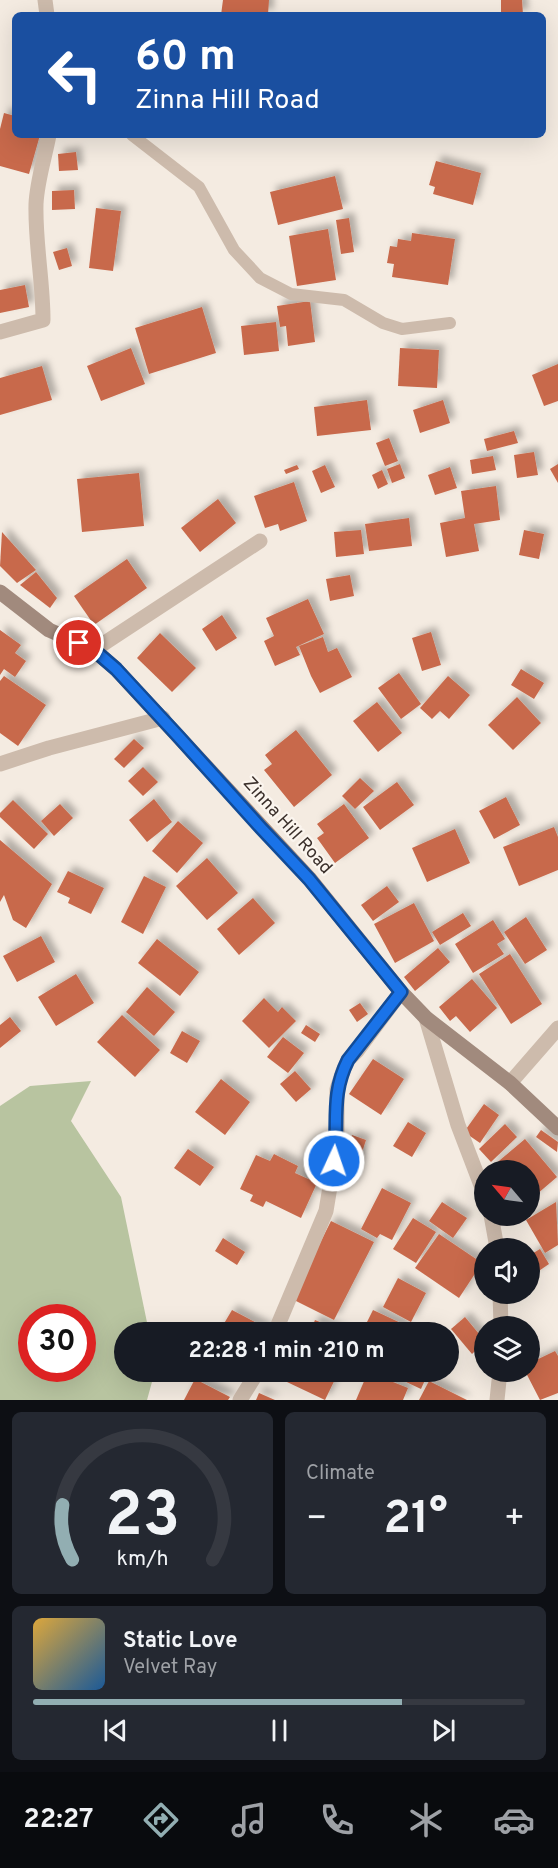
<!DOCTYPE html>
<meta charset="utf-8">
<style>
:root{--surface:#171b24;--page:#242831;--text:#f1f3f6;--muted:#9ea1a6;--line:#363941;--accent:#92aeb2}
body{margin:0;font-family:Overpass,sans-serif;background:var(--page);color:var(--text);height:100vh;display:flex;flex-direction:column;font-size:22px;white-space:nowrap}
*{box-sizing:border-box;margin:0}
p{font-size:20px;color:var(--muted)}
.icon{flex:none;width:33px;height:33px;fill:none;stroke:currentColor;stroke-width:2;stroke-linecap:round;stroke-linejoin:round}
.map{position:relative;height:1400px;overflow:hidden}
.details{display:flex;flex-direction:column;gap:12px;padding:12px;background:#0d0f14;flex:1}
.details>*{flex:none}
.hud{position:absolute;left:12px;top:12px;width:534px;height:126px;border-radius:9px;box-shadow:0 6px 24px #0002;background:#1a4fa0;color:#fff;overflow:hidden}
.needle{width:39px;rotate:299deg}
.tools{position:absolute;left:474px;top:1160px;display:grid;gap:12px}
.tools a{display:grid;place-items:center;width:66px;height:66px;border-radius:50%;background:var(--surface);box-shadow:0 6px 24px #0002;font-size:30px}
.speed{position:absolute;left:18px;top:1304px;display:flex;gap:12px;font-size:30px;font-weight:700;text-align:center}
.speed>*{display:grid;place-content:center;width:78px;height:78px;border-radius:50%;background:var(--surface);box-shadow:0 6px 24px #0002;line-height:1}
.speed .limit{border:9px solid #d22;background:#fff;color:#111}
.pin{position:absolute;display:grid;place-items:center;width:51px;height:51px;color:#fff;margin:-26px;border:3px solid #fff;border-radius:50%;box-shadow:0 2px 6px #0007}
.me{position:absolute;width:66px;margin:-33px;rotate:3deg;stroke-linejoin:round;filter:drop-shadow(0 0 4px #0008)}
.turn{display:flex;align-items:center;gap:21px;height:126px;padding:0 24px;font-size:27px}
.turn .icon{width:78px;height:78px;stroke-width:2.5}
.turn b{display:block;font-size:42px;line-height:51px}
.big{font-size:45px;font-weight:700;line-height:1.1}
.details .widget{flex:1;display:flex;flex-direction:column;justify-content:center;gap:9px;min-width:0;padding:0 21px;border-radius:9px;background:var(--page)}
.details .dial{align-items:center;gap:0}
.dial svg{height:156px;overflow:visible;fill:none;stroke:var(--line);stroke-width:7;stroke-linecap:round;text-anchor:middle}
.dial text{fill:var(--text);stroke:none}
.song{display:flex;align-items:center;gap:18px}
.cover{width:72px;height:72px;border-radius:9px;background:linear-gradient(135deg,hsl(40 70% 55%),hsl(210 70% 35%))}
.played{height:6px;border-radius:3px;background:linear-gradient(90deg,var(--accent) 75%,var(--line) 75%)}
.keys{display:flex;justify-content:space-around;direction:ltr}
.heat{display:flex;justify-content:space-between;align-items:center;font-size:33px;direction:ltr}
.details .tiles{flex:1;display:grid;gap:12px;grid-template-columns:1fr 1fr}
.widget:last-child{grid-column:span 2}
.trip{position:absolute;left:114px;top:1322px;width:345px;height:60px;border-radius:30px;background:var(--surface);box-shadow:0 6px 24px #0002;font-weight:700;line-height:60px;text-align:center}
.tabs{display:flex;height:96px;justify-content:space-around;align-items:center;background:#090b0e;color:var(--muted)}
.tabs .icon{width:42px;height:42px}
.tabs .selected{color:var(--accent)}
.tabs b{font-size:27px;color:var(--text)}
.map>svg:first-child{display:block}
</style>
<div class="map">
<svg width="558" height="1400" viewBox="0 0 558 1400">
<defs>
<filter id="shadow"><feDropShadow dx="5.5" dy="-5.5" stdDeviation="3" flood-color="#0004"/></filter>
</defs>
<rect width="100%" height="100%" fill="#f4ebe1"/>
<!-- green -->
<path fill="#b8c4a0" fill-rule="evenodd" d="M91 1081 71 1121 121 1197 149 1332H124V1371H155L147 1400H0V1106L30 1086ZM32 1317H82V1368H32Z"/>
<!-- building -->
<g fill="#c8694b" filter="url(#shadow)">
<path d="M223 0H269L268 15 237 12V15H221Z"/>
<path d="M501 0H522L523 15H501Z"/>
<path d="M4 113 15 116V135H40L29 174 0 166V129Z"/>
<path d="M76 152 78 170 59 171 58 154Z"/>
<path d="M436 161 481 173 473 205 433 194 435 187 429 185Z"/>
<path d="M335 176 343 209 278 225 270 192Z"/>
<path d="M74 190 75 209 52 210V191Z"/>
<path d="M96 208 121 211 113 271 89 268Z"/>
<path d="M349 218 354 252 341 254 336 220Z"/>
<path d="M328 229 336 280 297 286 289 236Z"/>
<path d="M412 233 455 239 448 285 392 277 394 264 387 263 390 246 397 247 398 239 411 241Z"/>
<path d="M67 248 72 266 59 270 53 252Z"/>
<path d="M25 285 29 307 0 313V290Z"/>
<path d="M310 301 315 342 288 346 286 326 280 327 277 306Z"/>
<path d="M202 307 216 353 149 374 135 328Z"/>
<path d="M276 322 279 351 244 355 241 326Z"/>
<path d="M131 348 145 384 101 401 87 366Z"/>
<path d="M400 348 439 350 437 388 398 386Z"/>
<path d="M558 364V401L544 406 532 375Z"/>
<path d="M42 366 52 400 0 415V378Z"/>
<path d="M367 400 371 430 317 436 314 407Z"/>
<path d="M443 400 450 423 420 433 413 410Z"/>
<path d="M514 431 518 443 487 451 484 439Z"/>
<path d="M389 438 398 461 385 466 376 443Z"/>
<path d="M534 452 538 475 517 478 514 455Z"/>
<path d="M493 456 496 470 472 474 470 460Z"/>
<path d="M400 464 405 478 392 483 387 469Z"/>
<path d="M558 464V483L550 469Z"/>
<path d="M297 465 299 469 286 474 284 470Z"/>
<path d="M325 465 335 487 321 493 312 471Z"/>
<path d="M450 467 457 488 435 495 428 475Z"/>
<path d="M382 470 388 484 378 489 372 475Z"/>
<path d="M139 473 144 526 82 532 77 479Z"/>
<path d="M294 482 307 521 280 531 278 524 265 528 254 496Z"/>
<path d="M496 486 500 520 474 524 479 551 446 557 440 523 465 518 461 491Z"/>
<path d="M218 499 236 523 200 552 181 528Z"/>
<path d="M409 518 412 546 369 551 365 524Z"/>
<path d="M361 530 364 554 336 557 334 532Z"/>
<path d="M524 530 544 534 539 559 519 555Z"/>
<path d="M2 532 36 570 17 583 0 566Z"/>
<path d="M127 559 147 588 94 625 74 596Z"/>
<path d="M36 572 57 598 50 608 20 585Z"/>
<path d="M350 575 354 596 330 601 326 579Z"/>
<path d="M308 599 324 634 296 647 300 655 275 666 264 641 274 636 266 618Z"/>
<path d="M222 615 237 638 216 651 202 629Z"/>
<path d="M0 630 21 645 15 653 26 661 15 677 4 669 0 675Z"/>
<path d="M431 632 441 665 422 671 412 638Z"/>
<path d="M160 633 196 668 172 692 137 658Z"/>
<path d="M323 637 328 652 337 648 352 677 320 693 311 676 299 646Z"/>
<path d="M521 669 544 683 534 699 511 685Z"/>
<path d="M399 673 421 704 401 719 378 688Z"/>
<path d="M4 676 46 705 18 746 0 733V681Z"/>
<path d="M448 676 470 695 449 719 440 711 432 719 420 708Z"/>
<path d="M517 697 541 723 513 750 488 725Z"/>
<path d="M377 702 402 733 378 752 353 721Z"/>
<path d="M296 730 332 775 294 807 264 770 272 764 265 755Z"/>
<path d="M134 739 144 748 124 768 114 759Z"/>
<path d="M143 767 158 782 143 796 128 781Z"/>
<path d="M360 778 374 791 355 809 342 796Z"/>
<path d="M397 782 414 805 380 830 363 807Z"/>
<path d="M506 797 520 825 494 839 479 811Z"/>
<path d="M154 799 172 822 147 842 129 820Z"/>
<path d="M13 800 48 834 34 849 0 817V813Z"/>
<path d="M60 804 73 818 54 836 41 821Z"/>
<path d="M344 804 369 838 335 863 317 838 324 833 317 824Z"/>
<path d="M178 821 203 843 177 873 152 851Z"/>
<path d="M554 827 558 837V870L519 886 503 847Z"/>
<path d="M455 829 470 863 427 882 412 848Z"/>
<path d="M0 840 52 884 26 928 13 920 4 895 0 902Z"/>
<path d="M207 858 238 893 207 920 176 886Z"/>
<path d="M68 871 104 888 91 914 68 903 70 898 57 892Z"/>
<path d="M144 876 166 887 143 934 121 922Z"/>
<path d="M387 886 399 902 373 921 361 905Z"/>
<path d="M253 898 275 923 239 955 217 929Z"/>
<path d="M414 903 434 941 395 963 374 924Z"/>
<path d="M463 913 471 926 440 945 432 932Z"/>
<path d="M526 917 547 950 525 964 504 932Z"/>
<path d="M493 920 505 939 497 944 504 954 473 973 455 944Z"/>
<path d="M41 936 55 962 17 982 3 956Z"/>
<path d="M157 939 199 972 180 996 138 963Z"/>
<path d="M438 948 450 962 415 991 404 977Z"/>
<path d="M510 954 542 1004 511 1024 479 974Z"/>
<path d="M76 974 94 1003 56 1026 38 997Z"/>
<path d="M472 979 497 1008 470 1032 456 1016 450 1021 439 1007Z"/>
<path d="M147 987 175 1012 154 1036 126 1012Z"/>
<path d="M264 998 278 1012 282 1007 296 1021 269 1048 242 1021Z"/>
<path d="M360 1003 368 1014 357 1022 349 1010Z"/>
<path d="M122 1015 160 1050 135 1077 97 1042Z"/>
<path d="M10 1017 21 1031 0 1048V1025Z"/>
<path d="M306 1025 320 1034 315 1042 301 1033Z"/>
<path d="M182 1031 200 1041 187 1063 170 1053Z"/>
<path d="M283 1037 304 1053 288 1073 267 1057Z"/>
<path d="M373 1059 404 1079 381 1115 349 1094Z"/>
<path d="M295 1071 311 1089 296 1102 280 1084Z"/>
<path d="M221 1079 250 1102 225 1135 195 1112Z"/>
<path d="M484 1104 499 1115 480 1143 464 1132Z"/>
<path d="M408 1122 426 1133 412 1157 393 1146Z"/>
<path d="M505 1124 517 1137 491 1162 479 1149Z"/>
<path d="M541 1130 558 1142 557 1152 536 1137Z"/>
<path d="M352 1135 366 1140 357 1168 342 1163Z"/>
<path d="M525 1139 557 1177 530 1200V1170H488Z"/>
<path d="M188 1149 214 1167 200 1186 174 1168Z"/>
<path d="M274 1154 298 1166 295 1173 317 1183 301 1218 266 1201 263 1207 250 1201 253 1195 240 1189 256 1155 270 1161Z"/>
<path d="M382 1188 411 1203 392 1240 380 1234 377 1238 361 1229Z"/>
<path d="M442 1202 467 1218 453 1238 429 1221Z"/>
<path d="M556 1202 558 1245 545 1253 526 1220Z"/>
<path d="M413 1218 436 1232 416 1263 393 1249Z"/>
<path d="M331 1221 374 1242 334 1320 292 1299Z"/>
<path d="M439 1234 482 1263 459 1298 415 1268Z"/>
<path d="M223 1238 245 1252 237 1265 215 1251Z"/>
<path d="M540 1249 549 1264 530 1277V1255Z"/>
<path d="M398 1278 426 1293 411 1322 383 1307Z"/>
<path d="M232 1310 268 1329 267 1332H219Z"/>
<path d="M373 1310 405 1325 402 1332H388L367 1322Z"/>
<path d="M465 1317 484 1340V1343L472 1354 451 1329Z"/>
<path d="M315 1320 344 1332H310Z"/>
<path d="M555 1351 558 1356V1393L540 1400 525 1371H530V1363Z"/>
<path d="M292 1371H339L325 1400 287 1382Z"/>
<path d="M390 1371H429L421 1389 389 1374Z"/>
<path d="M368 1372 408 1388 403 1400H356Z"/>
<path d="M195 1379 230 1397 228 1400H184Z"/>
<path d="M429 1381 467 1400H419Z"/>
<path d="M259 1393 275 1400H256Z"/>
</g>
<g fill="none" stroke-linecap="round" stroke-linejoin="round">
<!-- lane -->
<path stroke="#cdbbac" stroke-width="12" d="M132 135 199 187 234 250 260 278 291 294 344 300 383 323 402 329 450 323"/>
<!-- street -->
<g stroke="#cdbbac" stroke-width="15">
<path d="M45 0 47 15"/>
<path d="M0 332 43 320C43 281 35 243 36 204 37 181 45 157 49 135"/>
<path d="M94 650 260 541"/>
<path d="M0 764 49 748 163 718"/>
<path d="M426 1018 458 1125 484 1193"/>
<path d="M510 1083 558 1028"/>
<path d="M491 1215 497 1248"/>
<path d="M500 1293 501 1326"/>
<path d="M275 1332 326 1211 337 1144V1089L343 1071 348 1060 357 1051 401 992"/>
<path d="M240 1400 258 1371"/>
<path d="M497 1400 500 1371"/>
</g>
<!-- secondary -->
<path stroke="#a18a7d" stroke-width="15" d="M0 592 49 630 94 650 116 669 309 878 401 992 426 1018 510 1083 558 1128"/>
</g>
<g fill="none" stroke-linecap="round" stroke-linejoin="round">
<defs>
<path id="route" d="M79 643 94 650 116 669 178 736 261 828 309 879 401 992 348 1060C330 1096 339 1123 334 1161"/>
</defs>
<!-- route casing -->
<use href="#route" stroke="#114b97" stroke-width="15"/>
<!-- route -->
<use href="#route" stroke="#1a73e8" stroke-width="10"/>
</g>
<g text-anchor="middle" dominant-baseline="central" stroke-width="4.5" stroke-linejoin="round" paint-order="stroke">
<!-- street labels -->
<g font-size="18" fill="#3b302b" stroke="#fbf5ee">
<text transform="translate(287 826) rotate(48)">Zinna Hill Road</text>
</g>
</g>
</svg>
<div class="tools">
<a><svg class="needle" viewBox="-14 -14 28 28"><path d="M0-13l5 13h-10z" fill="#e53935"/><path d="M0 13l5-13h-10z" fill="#9ea1a6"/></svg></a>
<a><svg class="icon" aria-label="sound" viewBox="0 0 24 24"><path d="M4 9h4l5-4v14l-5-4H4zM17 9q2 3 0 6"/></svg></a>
<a><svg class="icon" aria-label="layers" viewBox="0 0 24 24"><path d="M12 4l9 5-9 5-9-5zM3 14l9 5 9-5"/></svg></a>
</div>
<div class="speed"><div class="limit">30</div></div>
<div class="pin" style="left:79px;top:643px;background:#d93025"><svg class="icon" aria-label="arrive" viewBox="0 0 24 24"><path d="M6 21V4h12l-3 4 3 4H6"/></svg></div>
<svg class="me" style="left:334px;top:1161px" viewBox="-20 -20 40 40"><circle r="17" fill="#1a73e8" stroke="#fff" stroke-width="3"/><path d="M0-11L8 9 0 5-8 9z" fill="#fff"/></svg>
<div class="trip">22:28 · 1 min · 210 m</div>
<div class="hud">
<div class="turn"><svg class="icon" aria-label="left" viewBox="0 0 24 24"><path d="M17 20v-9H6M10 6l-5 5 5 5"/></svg><div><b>60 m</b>Zinna Hill Road</div></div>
</div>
</div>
<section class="details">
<div class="tiles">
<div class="widget dial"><svg viewBox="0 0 100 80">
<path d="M14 69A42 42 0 1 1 86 69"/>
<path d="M14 69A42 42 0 0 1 9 41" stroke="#92aeb2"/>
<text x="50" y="56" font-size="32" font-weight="700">23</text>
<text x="50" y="72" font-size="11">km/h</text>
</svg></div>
<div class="widget"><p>Climate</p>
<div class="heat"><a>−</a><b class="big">21°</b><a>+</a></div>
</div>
<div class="widget">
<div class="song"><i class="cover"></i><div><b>Static Love</b><p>Velvet Ray</p></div></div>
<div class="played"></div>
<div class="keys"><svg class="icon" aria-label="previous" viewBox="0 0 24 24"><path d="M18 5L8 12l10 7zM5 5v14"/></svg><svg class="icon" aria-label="pause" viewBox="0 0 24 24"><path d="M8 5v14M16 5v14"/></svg><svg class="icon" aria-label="next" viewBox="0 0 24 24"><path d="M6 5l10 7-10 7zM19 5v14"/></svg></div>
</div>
</div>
</section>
<nav class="tabs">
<b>22:27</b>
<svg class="icon selected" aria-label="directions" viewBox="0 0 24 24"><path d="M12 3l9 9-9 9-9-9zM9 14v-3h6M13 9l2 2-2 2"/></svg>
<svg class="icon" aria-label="music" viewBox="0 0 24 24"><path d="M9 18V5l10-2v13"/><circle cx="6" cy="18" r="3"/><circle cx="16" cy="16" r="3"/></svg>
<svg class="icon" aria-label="phone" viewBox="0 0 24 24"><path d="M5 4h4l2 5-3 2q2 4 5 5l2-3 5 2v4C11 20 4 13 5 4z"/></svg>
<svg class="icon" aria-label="climate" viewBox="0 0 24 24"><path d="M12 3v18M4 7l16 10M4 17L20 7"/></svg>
<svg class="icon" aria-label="car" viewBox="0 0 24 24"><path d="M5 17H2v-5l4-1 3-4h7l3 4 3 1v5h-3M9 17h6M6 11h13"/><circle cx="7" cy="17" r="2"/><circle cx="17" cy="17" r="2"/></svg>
</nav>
